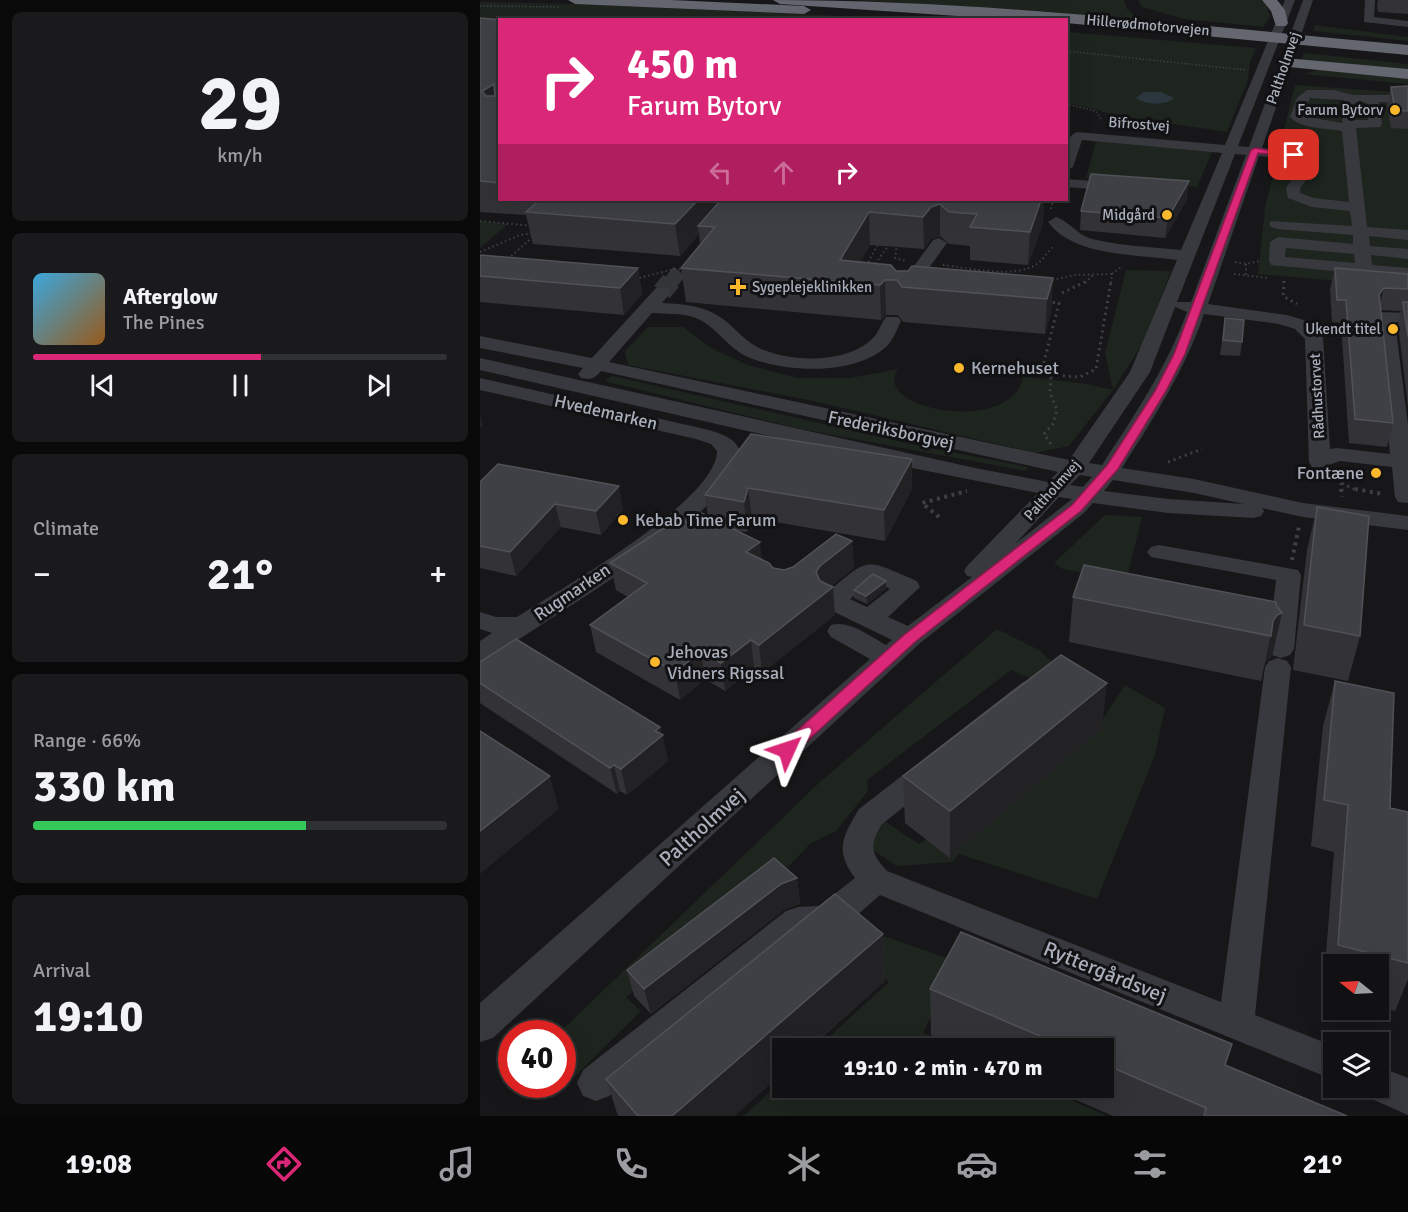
<!DOCTYPE html>
<meta charset="utf-8">
<style>
:root{--surface:#111113;--page:#1a1a1c;--text:#f1f3f6;--muted:#9c9da0;--line:#303133;--accent:#db2777}
body{margin:0;font-family:Signika,sans-serif;background:var(--page);color:var(--text);height:100vh;display:flex;flex-direction:column;font-size:22px;white-space:nowrap}
*{box-sizing:border-box;margin:0}
p{font-size:20px;color:var(--muted)}
.icon{flex:none;width:33px;height:33px;fill:none;stroke:currentColor;stroke-width:2;stroke-linecap:round;stroke-linejoin:round}
.map{position:relative;flex:1;overflow:hidden}
.panel{display:flex;flex-direction:column;gap:12px;padding:12px;background:#09090a;width:480px}
.panel>*{flex:none}
.banner{position:absolute;left:18px;top:18px;width:570px;height:183px;border-radius:0px;box-shadow:0 6px 24px #0002,0 0 0 2px var(--line);background:#db2777;color:#fff;overflow:hidden}
.needle{width:39px;rotate:288deg}
.buttons{position:absolute;left:843px;top:954px;display:grid;gap:12px}
.buttons a{display:grid;place-items:center;width:66px;height:66px;border-radius:0px;background:var(--surface);box-shadow:0 6px 24px #0002,0 0 0 2px var(--line);font-size:30px}
.speed{position:absolute;left:18px;top:1020px;display:flex;gap:12px;font-size:30px;font-weight:700;text-align:center}
.speed>*{display:grid;place-content:center;width:78px;height:78px;border-radius:50%;background:var(--surface);box-shadow:0 6px 24px #0002,0 0 0 2px var(--line);line-height:1}
.speed .limit{border:9px solid #d22;background:#fff;color:#111}
.pin{position:absolute;display:grid;place-items:center;width:51px;height:51px;color:#fff;margin:-26px;border-radius:12px;box-shadow:0 3px 9px #0006}
.me{position:absolute;width:66px;margin:-33px;rotate:48deg;stroke-linejoin:round;filter:drop-shadow(0 0 4px #0008)}
.turn{display:flex;align-items:center;gap:21px;height:126px;padding:0 30px;font-size:27px}
.turn .icon{width:78px;height:78px;stroke-width:2.5}
.turn b{display:block;font-size:42px;line-height:51px}
.lanes{display:flex;align-items:center;height:57px;padding:0 30px;background:#0003;justify-content:center;gap:30px;direction:ltr}
.lanes .off{opacity:.35}
.big{font-size:45px;font-weight:800;line-height:1.1}
.panel .card{flex:1;display:flex;flex-direction:column;justify-content:center;gap:9px;min-width:0;padding:0 21px;border-radius:9px;background:var(--page)}
.panel .dial{align-items:center;gap:0}
.dial b{font-size:78px;line-height:1}
.song{display:flex;align-items:center;gap:18px}
.cover{width:72px;height:72px;border-radius:9px;background:linear-gradient(135deg,hsl(200 70% 55%),hsl(30 70% 35%))}
.played{height:6px;border-radius:3px;background:linear-gradient(90deg,var(--accent) 55%,var(--line) 55%)}
.keys{display:flex;justify-content:space-around;direction:ltr}
.heat{display:flex;justify-content:space-between;align-items:center;font-size:33px;direction:ltr}
.charge{height:9px;border-radius:4px;background:linear-gradient(90deg,#34c759 66%,var(--line) 0)}
.trip{position:absolute;left:292px;top:1038px;width:342px;height:60px;border-radius:0px;background:var(--surface);box-shadow:0 6px 24px #0002,0 0 0 2px var(--line);font-weight:800;line-height:60px;text-align:center}
.menu{display:flex;height:96px;justify-content:space-around;align-items:center;background:#070708;color:var(--muted)}
.menu .icon{width:42px;height:42px}
.menu .active{color:var(--accent)}
.menu b{font-size:27px;color:var(--text)}
main{display:flex;flex:1;min-height:0}
.map>svg:first-child{display:block}
</style>
<main>
<section class="panel">
<div class="card dial"><b>29</b><p>km/h</p></div>
<div class="card">
<div class="song"><i class="cover"></i><div><b>Afterglow</b><p>The Pines</p></div></div>
<div class="played"></div>
<div class="keys"><svg class="icon" aria-label="previous" viewBox="0 0 24 24"><path d="M18 5L8 12l10 7zM5 5v14"/></svg><svg class="icon" aria-label="pause" viewBox="0 0 24 24"><path d="M8 5v14M16 5v14"/></svg><svg class="icon" aria-label="next" viewBox="0 0 24 24"><path d="M6 5l10 7-10 7zM19 5v14"/></svg></div>
</div>
<div class="card"><p>Climate</p>
<div class="heat"><a>−</a><b class="big">21°</b><a>+</a></div>
</div>
<div class="card"><p>Range · 66%</p><b class="big">330 km</b><div class="charge"></div></div>
<div class="card"><p>Arrival</p><b class="big">19:10</b></div>
</section>
<div class="map">
<svg width="928" height="1116" viewBox="0 0 928 1116">
<rect width="100%" height="100%" fill="#171719"/>
<!-- green -->
<g fill="#1d251e">
<path d="M370 0H644L647 9 659 20 546 10Z"/>
<path d="M658 0H781L786 3 790 17 783 27 704 19 662 7Z"/>
<path d="M0 2 95 4 429 19H23L0 22Z"/>
<path d="M835 25 928 37V41L833 31Z"/>
<path d="M587 32 776 48 770 62 768 80 747 132 632 115 618 110 587 103Z"/>
<path d="M824 53 928 64V70L821 61Z"/>
<path d="M841 69 928 76V84L824 74Z"/>
<path d="M815 85 928 93V287L778 274 785 208Z"/>
<path d="M616 141 732 152 717 187 606 178Z"/>
<path d="M0 221 28 224 0 248Z"/>
<path d="M646 270 691 271 663 343 633 390 589 446 555 453 333 401 148 365 145 351 168 327H203L231 348 268 365 317 378H370L418 369C389 410 533 436 543 377L607 384 633 390 625 353Z"/>
<path d="M132 376 440 446 548 467 546 471 321 429 124 381Z"/>
<path d="M625 515 662 517 646 581 583 569 574 563Z"/>
<path d="M517 629 559 650 583 672 570 687 531 670 387 780 388 791 356 831 331 843 299 876 146 997 161 1011 83 1088 79 1085 82 1084V1034H78L340 782Z"/>
<path d="M645 685 685 708 675 755 617 899 479 854 472 862 417 866 391 849 401 819 439 844 449 837 465 850 619 725Z"/>
<path d="M374 926 479 962 443 1033 478 1048H337L409 982 362 939Z"/>
<path d="M303 1080V1088H564L627 1116H264Z"/>
</g>
<!-- water -->
<path fill="#2c363e" d="M664 92H681L694 98C685 106 666 105 656 98Z"/>
<g fill="none" stroke-linecap="round" stroke-linejoin="round">
<!-- minor-tunnel-far1 -->
<path stroke="#343539" stroke-width="15" stroke-dasharray="15 8" stroke-linecap="butt" d="M190 283 204 266"/>
<!-- minor-tunnel -->
<path stroke="#343539" stroke-width="20" stroke-dasharray="20 10" stroke-linecap="butt" d="M182 292 191 281"/>
<!-- path-far3 -->
<g stroke="#3e4046" stroke-width="1.5" stroke-dasharray="1.5 2" stroke-linecap="butt">
<path d="M0 6 80 7"/>
<path d="M28 20H45"/>
<path d="M586 51 766 70"/>
<path d="M586 104 616 111 621 119"/>
</g>
<!-- path-far2 -->
<g stroke="#3e4046" stroke-width="2" stroke-dasharray="1.5 3" stroke-linecap="butt">
<path d="M571 209 573 200"/>
<path d="M0 221 53 226"/>
<path d="M417 244 415 258 426 261"/>
<path d="M0 252 40 235 54 233"/>
<path d="M28 259 54 236"/>
<path d="M755 262 766 264 780 261"/>
<path d="M391 264H395L411 242"/>
<path d="M766 264V276"/>
<path d="M463 265C488 268 535 279 557 264 563 260 567 252 573 247"/>
<path d="M386 266 400 241"/>
<path d="M754 274 790 278"/>
<path d="M155 279 195 269 204 270"/>
<path d="M568 281 594 275 632 274"/>
<path d="M605 283 614 274"/>
<path d="M631 283 632 274 641 267"/>
<path d="M804 283V279"/>
</g>
<!-- path-far1 -->
<g stroke="#3e4046" stroke-width="3" stroke-dasharray="2 4" stroke-linecap="butt">
<path d="M804 281 803 296 817 304"/>
<path d="M582 293 607 281"/>
<path d="M567 302 579 303 564 362 571 375 570 393 577 410 573 424 564 434 571 444"/>
<path d="M571 375 600 377 616 369 631 281"/>
<path d="M688 462 722 449"/>
<path d="M860 472 861 483 878 491"/>
<path d="M861 483 862 491"/>
</g>
<!-- path -->
<g stroke="#3e4046" stroke-width="4" stroke-dasharray="3 4.5" stroke-linecap="butt">
<path d="M861 489 862 497"/>
<path d="M875 489 903 494"/>
<path d="M459 517 442 503 487 491"/>
<path d="M812 560 819 526"/>
</g>
<!-- minor -->
<g fill="#38393e" fill-rule="evenodd">
<path d="M805 0H815L758 146 769 147 823 0H833L782 148 827 154 837 166 820 188V193L834 198 869 202 862 131C846 128 821 129 810 117L817 98 827 90H854L873 95H928V103L899 102 902 124 900 127 876 128 887 227 928 230V240L889 236 890 246 928 249V259L891 255 892 265 928 268V278L791 265 789 261 790 242 798 237 873 244V235L797 229 791 227 789 224 791 221 872 226 870 211 832 207 808 198 806 188 822 166 817 160 779 156 728 304 807 315 827 321 841 334 843 338 850 449 857 448 910 454 896 316 899 312 928 313V323L915 322 928 425V503L918 502 915 497 912 467 860 461 840 468 832 467 829 462 825 339 815 329 799 324 724 314C705 370 673 419 642 468L714 479 823 503 928 516V530L823 517 782 508 784 511 781 516 773 518 688 513 613 503 604 513 439 644 13 1038 0 1042V1003L390 659 351 637 347 631 351 625C370 620 389 636 406 645L412 640 344 607 340 601 344 595C391 557 381 557 437 581L440 587 408 617 428 626 492 577 487 576 484 571 487 566 558 493 412 464 0 370V358L495 468 568 482 578 472 121 371C114 379 111 380 101 378L98 374 103 368 0 348V336L112 358 176 288H188L191 292 182 303C206 304 228 306 247 322 257 331 267 342 279 348 310 363 369 364 394 337 399 332 401 323 406 317H418L421 321C417 329 414 338 408 345 377 376 305 373 268 357 247 348 235 324 213 317 200 313 186 314 172 313L129 362 589 460 650 372 697 260C657 254 594 257 568 222L576 217C589 221 597 235 612 239 640 246 672 247 701 250L742 153 602 140 593 167 586 171C586 159 583 137 597 132L745 145ZM830 98 864 100 862 123 823 116ZM880 101 887 103 888 120H876L875 103ZM755 154 766 155 711 302H697ZM806 248 874 254 875 263 805 257ZM695 307 707 312C687 367 654 416 622 465L609 463 670 372ZM600 475 612 477 603 487 590 485ZM633 480 714 493 764 504 688 499 624 491ZM579 497 592 499 535 544ZM393 580 410 589 387 607 370 599Z"/>
<path d="M885 0H895L894 17 928 21V27L884 22Z"/>
<path d="M586 179 640 183 647 187 640 191 586 187Z"/>
<path d="M459 238 467 243 443 276 432 299H420L417 295 427 276 453 240Z"/>
<path d="M0 378 229 430C239 433 255 438 259 449 264 467 232 502 219 513 156 567 78 613 9 659L0 662V641L12 633 0 629V612L16 617H37C80 589 237 501 237 451L231 444 216 439 0 390Z"/>
<path d="M679 545 818 570 821 575 814 649 810 655 801 658 792 655 788 649 791 622 762 616 758 610 762 604 771 602 793 606 796 580 671 557 667 552 671 547Z"/>
<path d="M798 658 807 661 811 667 775 1015 854 1046V1080L400 895C372 919 363 933 325 935L129 1096 116 1101 103 1096 97 1083 103 1070 306 911 318 907 339 906 375 878C354 850 363 836 379 809L543 682 553 679 563 682 567 689 563 696 401 825C389 847 391 853 407 871L741 1002 785 667 789 661Z"/>
<path d="M898 1066 928 1078V1115L885 1096 881 1088H898Z"/>
</g>
<!-- highway -->
<g fill="#646770" fill-rule="evenodd">
<path d="M88 0H191L324 6 331 10 324 14 95 4Z"/>
<path d="M293 0C505 0 717 26 928 45V55L586 23V20H537L300 4Z"/>
<path d="M782 0H797L805 10 808 23 806 26H796L791 11Z"/>
<path d="M805 58 928 69V79L799 66 797 63 799 60Z"/>
</g>
</g>
<!-- wall -->
<g fill="#333337">
<path d="M898 0H928V14L898 12 897 5Z"/>
<path d="M0 18 20 20V200H564L563 223 548 265 490 260V246L469 244 460 236 451 239 444 249 390 245 380 262 416 271 573 278 571 312 565 334 423 322 418 315H406L401 320 206 302 201 268 220 244 219 234 200 256 53 244 46 215 0 212Z"/>
<path d="M928 86V129L911 128 907 105 911 87Z"/>
<path d="M707 199 685 238 600 230 601 211Z"/>
<path d="M0 255 158 268 162 294 144 315 0 302Z"/>
<path d="M855 268 928 274V407L918 324 921 311 901 310 913 423 907 447 869 443 861 323 852 322 850 289Z"/>
<path d="M745 318 762 342 760 356 740 355Z"/>
<path d="M432 459V489L405 541 272 518 267 532 256 531 282 559 293 568 304 570 313 567 372 541 374 568 351 586 355 615 282 673 274 668 245 691 225 679 200 700 116 652 110 625 148 597 136 590 130 563 208 523 228 517 225 495Z"/>
<path d="M0 482 143 509 121 535 81 527 36 576 0 568Z"/>
<path d="M837 507 880 636 868 681 813 670 827 550Z"/>
<path d="M406 581V589L387 604 374 598V590Z"/>
<path d="M593 597 796 602 792 657 787 660 785 663 781 681 589 642Z"/>
<path d="M0 662 180 727 188 761 147 795 140 791 137 794 0 703Z"/>
<path d="M855 681 910 808 928 812V979L915 1011 898 1006V964H854V994L843 992 854 852 831 846 843 726Z"/>
<path d="M622 729 470 858 425 823 423 776Z"/>
<path d="M317 878 320 904 305 909 171 1014 154 996 147 970Z"/>
<path d="M403 934 405 981 254 1116H138L126 1079Z"/>
<path d="M450 989 746 1066 867 1116H633L569 1088H624V1048H481L451 1035Z"/>
</g>
<!-- shaded-wall -->
<g fill="#222225">
<path d="M14 84 20 107 8 118 2 91Z"/>
<path d="M709 181 707 199 685 238 688 218Z"/>
<path d="M218 200H245L218 226 219 234 200 256 195 224Z"/>
<path d="M561 200H564L563 223 548 265 550 232Z"/>
<path d="M460 204V236L451 239 444 249 443 217 451 207Z"/>
<path d="M389 212 390 245 369 282 360 260Z"/>
<path d="M158 268 162 294 144 315 140 288Z"/>
<path d="M573 278 571 312 565 334 567 299Z"/>
<path d="M405 280 406 315 401 320 400 285Z"/>
<path d="M904 288 899 310V294Z"/>
<path d="M0 414 3 426 0 428Z"/>
<path d="M432 459V489L405 541 404 510Z"/>
<path d="M139 486 143 509 121 535 116 511Z"/>
<path d="M268 488 272 518 267 532 264 502Z"/>
<path d="M75 504 81 527 36 576 30 552Z"/>
<path d="M372 541 374 568 343 593 353 587 355 615 282 673 279 645 340 566Z"/>
<path d="M280 542 283 569 266 552Z"/>
<path d="M406 581V589L387 604 386 596Z"/>
<path d="M802 613 792 657 787 660 785 663 793 621 797 615Z"/>
<path d="M271 640 274 668 245 691 241 663Z"/>
<path d="M221 651 225 679 200 700 195 672Z"/>
<path d="M627 683 622 729 470 858V811Z"/>
<path d="M180 727 182 736 183 735 188 761 147 795 141 769 175 731Z"/>
<path d="M134 765 140 791 137 794 130 768Z"/>
<path d="M70 776 79 809 0 874V831Z"/>
<path d="M317 878 320 904 305 909 171 1014 164 989 301 884Z"/>
<path d="M403 934 405 981 329 1048H303V1072L254 1116H192Z"/>
</g>
<!-- building -->
<g fill="#3f4045" stroke="#505257" stroke-width="1.5" fill-rule="evenodd">
<path d="M0 18 23 20H20V183L0 181ZM14 84 15 96H6L2 91Z"/>
<path d="M928 86V111L915 110 911 87Z"/>
<path d="M611 174 709 181 688 218 601 211Z"/>
<path d="M60 200H218L195 224 46 212Z"/>
<path d="M241 200H561L550 232 490 227 497 214 469 212 460 204 451 207 443 217 389 212 360 260 411 265 416 271H428L432 266 573 278 567 299 422 287 417 280H405L400 285 201 268 235 227 218 226Z"/>
<path d="M0 255 158 268 140 288 0 276Z"/>
<path d="M855 268 928 274V289L904 288 899 294 913 423 875 419 866 300H857Z"/>
<path d="M923 302H928V337Z"/>
<path d="M745 318 764 320 762 342 743 340Z"/>
<path d="M271 434 432 459 404 510 268 488 264 502 225 495Z"/>
<path d="M18 464 139 486 116 511 75 504 30 552 0 546V482Z"/>
<path d="M837 507 889 516 880 636 824 625Z"/>
<path d="M217 511 280 542 266 552 289 563 293 568 304 570 313 567 356 534 372 541 340 566 336 572 340 581 353 587 279 645 271 640 241 663 221 651 195 672 110 625 167 583 130 563 199 518 208 523Z"/>
<path d="M604 565 796 602V605L802 613 797 615 793 621 791 636 593 597Z"/>
<path d="M393 574 406 581 386 596 374 590Z"/>
<path d="M36 639 180 727 175 731 183 735 141 769 134 765 130 768 0 683V662Z"/>
<path d="M581 655 627 683 470 811 423 776Z"/>
<path d="M855 681 914 693 910 808 928 812V963L858 945 868 805 844 800Z"/>
<path d="M0 731 70 776 0 831Z"/>
<path d="M294 858 317 878 301 884 164 989 147 970Z"/>
<path d="M355 894 403 934 192 1116H158L126 1079Z"/>
<path d="M481 932 752 1044 745 1065 867 1116H724L726 1108 624 1064V1048H588L450 989Z"/>
</g>
<!-- route -->
<path fill="#db2777" stroke="#8e194d" stroke-width="1.5" d="M775 148 818 155 814 157 778 153 705 354 686 391 638 469 601 511 435 642 313 754H301L299 750 301 745 424 635 592 505 628 464 675 391 694 354 771 150Z"/>
<!-- markers -->
<g fill="#fbb82d" stroke="#121214" stroke-width="2">
<circle cx="915" cy="110" r="6"/>
<circle cx="687" cy="215" r="6"/>
<path d="M255 278h6v6h6v6h-6v6h-6v-6h-6v-6h6z"/>
<circle cx="913" cy="329" r="6"/>
<circle cx="479" cy="368" r="6"/>
<circle cx="896" cy="473" r="6"/>
<circle cx="143" cy="520" r="6"/>
<circle cx="175" cy="662" r="6"/>
</g>
<g text-anchor="middle" dominant-baseline="central" stroke-width="6" stroke-linejoin="round" paint-order="stroke">
<!-- far-street labels -->
<g font-size="15" fill="#a8aeba" stroke="#121214">
<text transform="translate(668 25) rotate(5)">Hillerødmotorvejen</text>
<text transform="translate(803 68) rotate(-71)">Paltholmvej</text>
<text transform="translate(659 124) rotate(4)">Bifrostvej</text>
<text transform="translate(837 396) rotate(-93)">Rådhustorvet</text>
<text transform="translate(572 490) rotate(-48)">Paltholmvej</text>
</g>
<!-- far-poi labels -->
<g font-size="15" fill="#a8aeba" stroke="#121214" text-anchor="end">
<text x="903" y="110">Farum Bytorv</text>
<text x="675" y="215">Midgård</text>
<text x="272" y="287" text-anchor="start">Sygeplejeklinikken</text>
<text x="901" y="329">Ukendt titel</text>
</g>
<!-- poi labels -->
<g font-size="18" fill="#a8aeba" stroke="#121214" text-anchor="start">
<text x="491" y="368">Kernehuset</text>
<text x="884" y="473" text-anchor="end">Fontæne</text>
<text x="155" y="520">Kebab Time Farum</text>
<text x="187" y="652">Jehovas<tspan x="187" dy="21">Vidners Rigssal</tspan></text>
</g>
<!-- street labels -->
<g font-size="18" fill="#a8aeba" stroke="#121214">
<text transform="translate(126 412) rotate(13)">Hvedemarken</text>
<text transform="translate(411 430) rotate(12)">Frederiksborgvej</text>
<text transform="translate(92 592) rotate(-34)">Rugmarken</text>
</g>
<!-- near-street labels -->
<g font-size="21" fill="#a8aeba" stroke="#121214">
<text transform="translate(222 827) rotate(-42)">Paltholmvej</text>
<text transform="translate(625 972) rotate(22)">Ryttergårdsvej</text>
</g>
</g>
</svg>
<div class="buttons">
<a><svg class="needle" viewBox="-14 -14 28 28"><path d="M0-13l5 13h-10z" fill="#e53935"/><path d="M0 13l5-13h-10z" fill="#9c9da0"/></svg></a>
<a><svg class="icon" aria-label="layers" viewBox="0 0 24 24"><path d="M12 4l9 5-9 5-9-5zM3 14l9 5 9-5"/></svg></a>
</div>
<div class="speed"><div class="limit">40</div></div>
<div class="pin" style="left:814px;top:155px;background:#d93025"><svg class="icon" aria-label="arrive" viewBox="0 0 24 24"><path d="M6 21V4h12l-3 4 3 4H6"/></svg></div>
<svg class="me" style="left:307px;top:750px" viewBox="-20 -20 40 40"><path d="M0-17L14 15 0 8-14 15z" fill="#db2777" stroke="#fff" stroke-width="4"/></svg>
<div class="trip">19:10 · 2 min · 470 m</div>
<div class="banner">
<div class="turn"><svg class="icon" aria-label="right" viewBox="0 0 24 24"><path d="M7 20v-9h11M14 6l5 5-5 5"/></svg><div><b>450 m</b>Farum Bytorv</div></div>
<div class="lanes"><svg class="icon off" aria-label="left" viewBox="0 0 24 24"><path d="M17 20v-9H6M10 6l-5 5 5 5"/></svg><svg class="icon off" aria-label="ahead" viewBox="0 0 24 24"><path d="M12 20V5M6 11l6-6 6 6"/></svg><svg class="icon" aria-label="right" viewBox="0 0 24 24"><path d="M7 20v-9h11M14 6l5 5-5 5"/></svg></div>
</div>
</div>
</main>
<nav class="menu">
<b>19:08</b>
<svg class="icon active" aria-label="directions" viewBox="0 0 24 24"><path d="M12 3l9 9-9 9-9-9zM9 14v-3h6M13 9l2 2-2 2"/></svg>
<svg class="icon" aria-label="music" viewBox="0 0 24 24"><path d="M9 18V5l10-2v13"/><circle cx="6" cy="18" r="3"/><circle cx="16" cy="16" r="3"/></svg>
<svg class="icon" aria-label="phone" viewBox="0 0 24 24"><path d="M5 4h4l2 5-3 2q2 4 5 5l2-3 5 2v4C11 20 4 13 5 4z"/></svg>
<svg class="icon" aria-label="climate" viewBox="0 0 24 24"><path d="M12 3v18M4 7l16 10M4 17L20 7"/></svg>
<svg class="icon" aria-label="car" viewBox="0 0 24 24"><path d="M5 17H2v-5l4-1 3-4h7l3 4 3 1v5h-3M9 17h6M6 11h13"/><circle cx="7" cy="17" r="2"/><circle cx="17" cy="17" r="2"/></svg>
<svg class="icon" aria-label="filters" viewBox="0 0 24 24"><path d="M4 7h16M4 17h16"/><circle cx="9" cy="7" r="2"/><circle cx="15" cy="17" r="2"/></svg>
<b>21°</b>
</nav>
